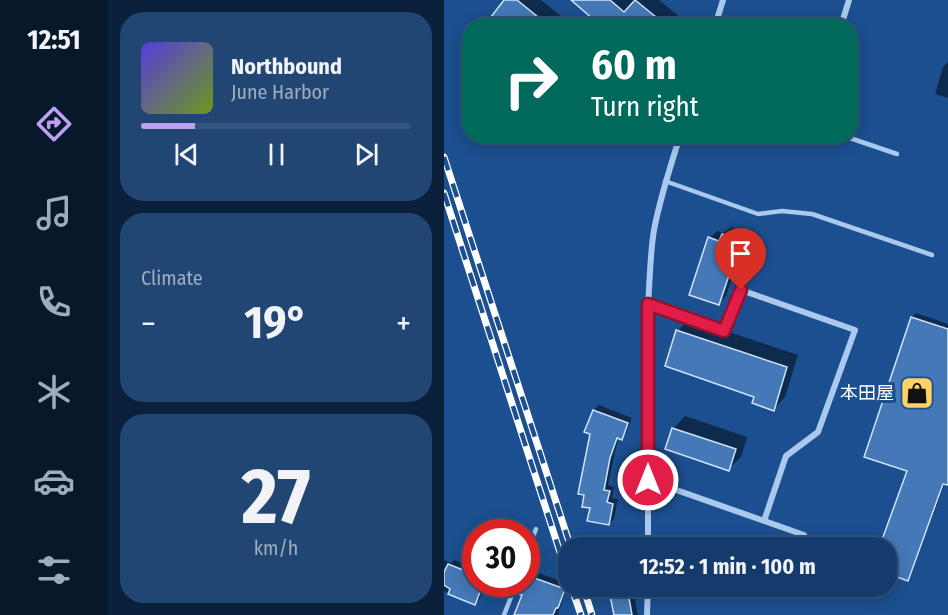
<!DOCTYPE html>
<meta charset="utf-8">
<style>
:root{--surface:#143b6b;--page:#214673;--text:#f1f3f6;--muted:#9dadc1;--line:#33557e;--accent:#bca0f2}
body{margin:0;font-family:"Fira Sans Condensed","Noto Sans JP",sans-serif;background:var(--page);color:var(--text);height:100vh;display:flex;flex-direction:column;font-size:22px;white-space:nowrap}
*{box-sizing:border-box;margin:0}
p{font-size:20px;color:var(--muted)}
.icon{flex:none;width:33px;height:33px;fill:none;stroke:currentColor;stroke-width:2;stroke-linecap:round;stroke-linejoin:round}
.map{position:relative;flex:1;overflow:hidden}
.details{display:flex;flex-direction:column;gap:12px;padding:12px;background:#0b203b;width:336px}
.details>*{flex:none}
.guide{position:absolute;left:18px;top:18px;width:396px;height:126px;border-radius:24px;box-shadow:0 3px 15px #0003,0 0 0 2px var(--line);background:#00695c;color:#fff;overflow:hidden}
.speed{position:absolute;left:18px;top:519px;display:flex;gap:12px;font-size:30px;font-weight:700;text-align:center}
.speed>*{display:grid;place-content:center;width:78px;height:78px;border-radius:50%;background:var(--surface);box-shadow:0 3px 15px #0003,0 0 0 2px var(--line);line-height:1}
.speed .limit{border:9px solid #d22;background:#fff;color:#111}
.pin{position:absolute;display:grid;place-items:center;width:51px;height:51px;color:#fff;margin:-62px -26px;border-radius:50% 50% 50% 0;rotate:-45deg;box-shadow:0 0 6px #0007}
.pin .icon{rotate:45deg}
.me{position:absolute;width:66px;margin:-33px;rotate:0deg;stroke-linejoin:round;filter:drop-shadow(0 0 4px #0008)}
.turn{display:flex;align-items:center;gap:21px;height:126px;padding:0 30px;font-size:27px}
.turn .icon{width:78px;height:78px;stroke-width:2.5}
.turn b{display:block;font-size:42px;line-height:51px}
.big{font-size:45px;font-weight:700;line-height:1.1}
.details .card{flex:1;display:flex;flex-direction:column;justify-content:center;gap:9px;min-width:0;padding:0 21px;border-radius:24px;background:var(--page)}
.details .dial{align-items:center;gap:0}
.dial b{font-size:78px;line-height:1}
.song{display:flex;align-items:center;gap:18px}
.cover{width:72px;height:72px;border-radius:9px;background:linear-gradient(135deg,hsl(250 70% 55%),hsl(80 70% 35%))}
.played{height:6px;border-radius:3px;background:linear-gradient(90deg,var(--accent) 20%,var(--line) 20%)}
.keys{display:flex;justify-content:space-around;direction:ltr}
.heat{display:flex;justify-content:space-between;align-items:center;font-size:33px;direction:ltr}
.trip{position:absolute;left:114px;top:537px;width:339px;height:60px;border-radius:24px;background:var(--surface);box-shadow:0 3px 15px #0003,0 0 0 2px var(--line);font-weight:700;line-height:60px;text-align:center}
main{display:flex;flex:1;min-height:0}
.menu{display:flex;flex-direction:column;width:108px;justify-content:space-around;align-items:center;background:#08182b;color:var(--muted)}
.menu .icon{width:42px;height:42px}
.menu .current{color:var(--accent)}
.menu b{font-size:27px;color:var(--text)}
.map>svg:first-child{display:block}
</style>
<main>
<nav class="menu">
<b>12:51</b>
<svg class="icon current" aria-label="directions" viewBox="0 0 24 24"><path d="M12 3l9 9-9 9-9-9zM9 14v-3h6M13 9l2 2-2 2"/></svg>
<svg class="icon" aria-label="music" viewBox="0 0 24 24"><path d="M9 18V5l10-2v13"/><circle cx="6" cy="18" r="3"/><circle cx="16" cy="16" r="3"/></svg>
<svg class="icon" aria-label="phone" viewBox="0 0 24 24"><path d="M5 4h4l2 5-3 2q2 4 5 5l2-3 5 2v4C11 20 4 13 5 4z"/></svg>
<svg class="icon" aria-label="climate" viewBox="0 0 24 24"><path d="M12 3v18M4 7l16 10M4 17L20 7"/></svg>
<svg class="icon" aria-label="car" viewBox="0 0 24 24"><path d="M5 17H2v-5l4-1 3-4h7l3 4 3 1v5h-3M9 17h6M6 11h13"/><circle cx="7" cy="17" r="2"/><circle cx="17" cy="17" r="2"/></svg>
<svg class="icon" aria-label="filters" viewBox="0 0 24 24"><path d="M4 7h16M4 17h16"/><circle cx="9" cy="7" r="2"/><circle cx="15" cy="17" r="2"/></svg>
</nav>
<section class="details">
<div class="card">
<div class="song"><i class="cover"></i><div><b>Northbound</b><p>June Harbor</p></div></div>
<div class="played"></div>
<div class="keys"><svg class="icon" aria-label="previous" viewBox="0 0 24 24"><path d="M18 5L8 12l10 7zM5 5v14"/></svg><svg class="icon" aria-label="pause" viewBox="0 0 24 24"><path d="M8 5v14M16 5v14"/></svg><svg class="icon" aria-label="next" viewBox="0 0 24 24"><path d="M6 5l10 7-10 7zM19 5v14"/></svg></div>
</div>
<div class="card"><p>Climate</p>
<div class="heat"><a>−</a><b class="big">19°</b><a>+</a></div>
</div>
<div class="card dial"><b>27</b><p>km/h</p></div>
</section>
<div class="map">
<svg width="504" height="615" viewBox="0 0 504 615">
<rect width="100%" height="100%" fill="#1b4f8f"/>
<!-- shadow -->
<g fill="#0007">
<path d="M62 0H97L129 26H52Z"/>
<path d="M129 0H215L243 23 241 26H160Z"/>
<path d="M504 62V98L491 94 499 67Z"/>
<path d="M287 227 303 233 282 296 274 303 266 238 273 231 280 233Z"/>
<path d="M472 313 504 324V484L501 483 467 575 463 579 468 317Z"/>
<path d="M246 319 354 355 341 397 329 410 312 396 233 331Z"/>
<path d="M155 405 188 418 182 433 177 438 175 437 171 452 164 485 170 487 168 498 174 499 170 519 165 524 147 507V433L150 410Z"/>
<path d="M241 416 303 437 297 457 284 469 229 429Z"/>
<path d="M44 529 54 532H41Z"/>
<path d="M178 543 179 548H155L157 546Z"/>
<path d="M32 555V584H41L36 598 31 603 0 591V560L7 563 10 560 27 566Z"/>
<path d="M89 571 124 584 114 614 116 615H72L79 594 77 593 81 584H82L84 576Z"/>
<path d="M161 586H188L194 615H171L165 587Z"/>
</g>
<!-- building -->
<g fill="#4478b7" stroke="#cfe3fa" stroke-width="1.5">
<path d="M60 0H73L105 26H40Z"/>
<path d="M127 0H166L180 12 191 0 223 26H157Z"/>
<path d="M278 234 297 240 275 305 245 295 264 237 275 241Z"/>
<path d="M467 317 504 329V485L499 484 464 581 442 573V548H435L463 471 420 457Z"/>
<path d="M232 330 343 367 330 411 308 403 310 397 221 366Z"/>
<path d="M149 410 184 423 178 440 173 438 166 458 160 490 166 491 163 502 169 504 165 525 143 521 146 508 138 507 140 495 134 494 146 434 140 432Z"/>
<path d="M228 428 292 449 285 471 221 449Z"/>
<path d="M4 564 32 575V584H39L31 605 4 594 6 589 0 585V572Z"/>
<path d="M82 575 121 589 114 608H112L109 615H70L78 595 75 594 79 584H82Z"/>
<path d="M164 586H183L188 615H170Z"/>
</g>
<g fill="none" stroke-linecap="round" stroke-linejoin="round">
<!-- lane -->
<g stroke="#a9c9ee" stroke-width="4.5">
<path d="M400 136 453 154"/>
<path d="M221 181 314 214 338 211 368 214 488 255"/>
<path d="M82 555 92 529"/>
<path d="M60 615 72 584"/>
</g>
<!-- street -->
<g stroke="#a9c9ee" stroke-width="6">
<path d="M271 26 279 0"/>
<path d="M397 26 405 0"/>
<path d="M204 304 280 331 297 290 411 330 374 432 342 456 320 521"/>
<path d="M204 480 360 535"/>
<path d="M204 548V304C206 279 206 254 210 230 216 198 226 167 236 136"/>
<path d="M203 615 204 586"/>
</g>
<defs>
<g id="rail">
<path d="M0 157 127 548"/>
<path d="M0 193 124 577"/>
<path d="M127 586 137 615"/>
<path d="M139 586 148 615"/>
</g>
</defs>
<!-- rail casing -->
<use href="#rail" stroke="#fff" stroke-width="7"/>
<!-- rail -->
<use href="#rail" stroke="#1b4f8f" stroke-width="4.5" stroke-dasharray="14" stroke-linecap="butt"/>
</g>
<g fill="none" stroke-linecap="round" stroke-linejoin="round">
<defs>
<path id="route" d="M204 480V304L280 331 297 290"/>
</defs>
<!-- route casing -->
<use href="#route" stroke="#92132f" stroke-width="15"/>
<!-- route -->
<use href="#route" stroke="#e11d48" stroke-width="10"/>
</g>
<!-- icons -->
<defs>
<symbol id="shop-square" viewBox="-11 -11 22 22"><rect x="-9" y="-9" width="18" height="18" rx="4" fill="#ffd166" stroke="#1b4f8f"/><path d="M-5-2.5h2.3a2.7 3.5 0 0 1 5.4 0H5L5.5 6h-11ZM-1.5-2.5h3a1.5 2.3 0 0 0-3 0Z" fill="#111"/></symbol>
</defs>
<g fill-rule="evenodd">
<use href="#shop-square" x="454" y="374" width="38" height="38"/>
</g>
<g text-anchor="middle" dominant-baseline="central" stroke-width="6" stroke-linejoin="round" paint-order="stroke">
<!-- poi labels -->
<g font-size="18" fill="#fff" stroke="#1b4f8f" text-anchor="end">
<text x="450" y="393">本田屋</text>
</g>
</g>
</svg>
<div class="speed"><div class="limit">30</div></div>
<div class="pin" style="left:297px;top:290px;background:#d93025"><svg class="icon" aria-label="arrive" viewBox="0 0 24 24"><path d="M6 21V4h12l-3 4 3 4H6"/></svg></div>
<svg class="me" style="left:204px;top:480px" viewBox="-20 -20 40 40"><circle r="17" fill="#e11d48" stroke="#fff" stroke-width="3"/><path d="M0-11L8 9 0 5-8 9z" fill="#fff"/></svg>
<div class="trip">12:52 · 1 min · 100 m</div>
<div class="guide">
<div class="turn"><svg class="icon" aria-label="right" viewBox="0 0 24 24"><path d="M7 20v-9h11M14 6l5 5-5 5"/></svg><div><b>60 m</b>Turn right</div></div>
</div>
</div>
</main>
